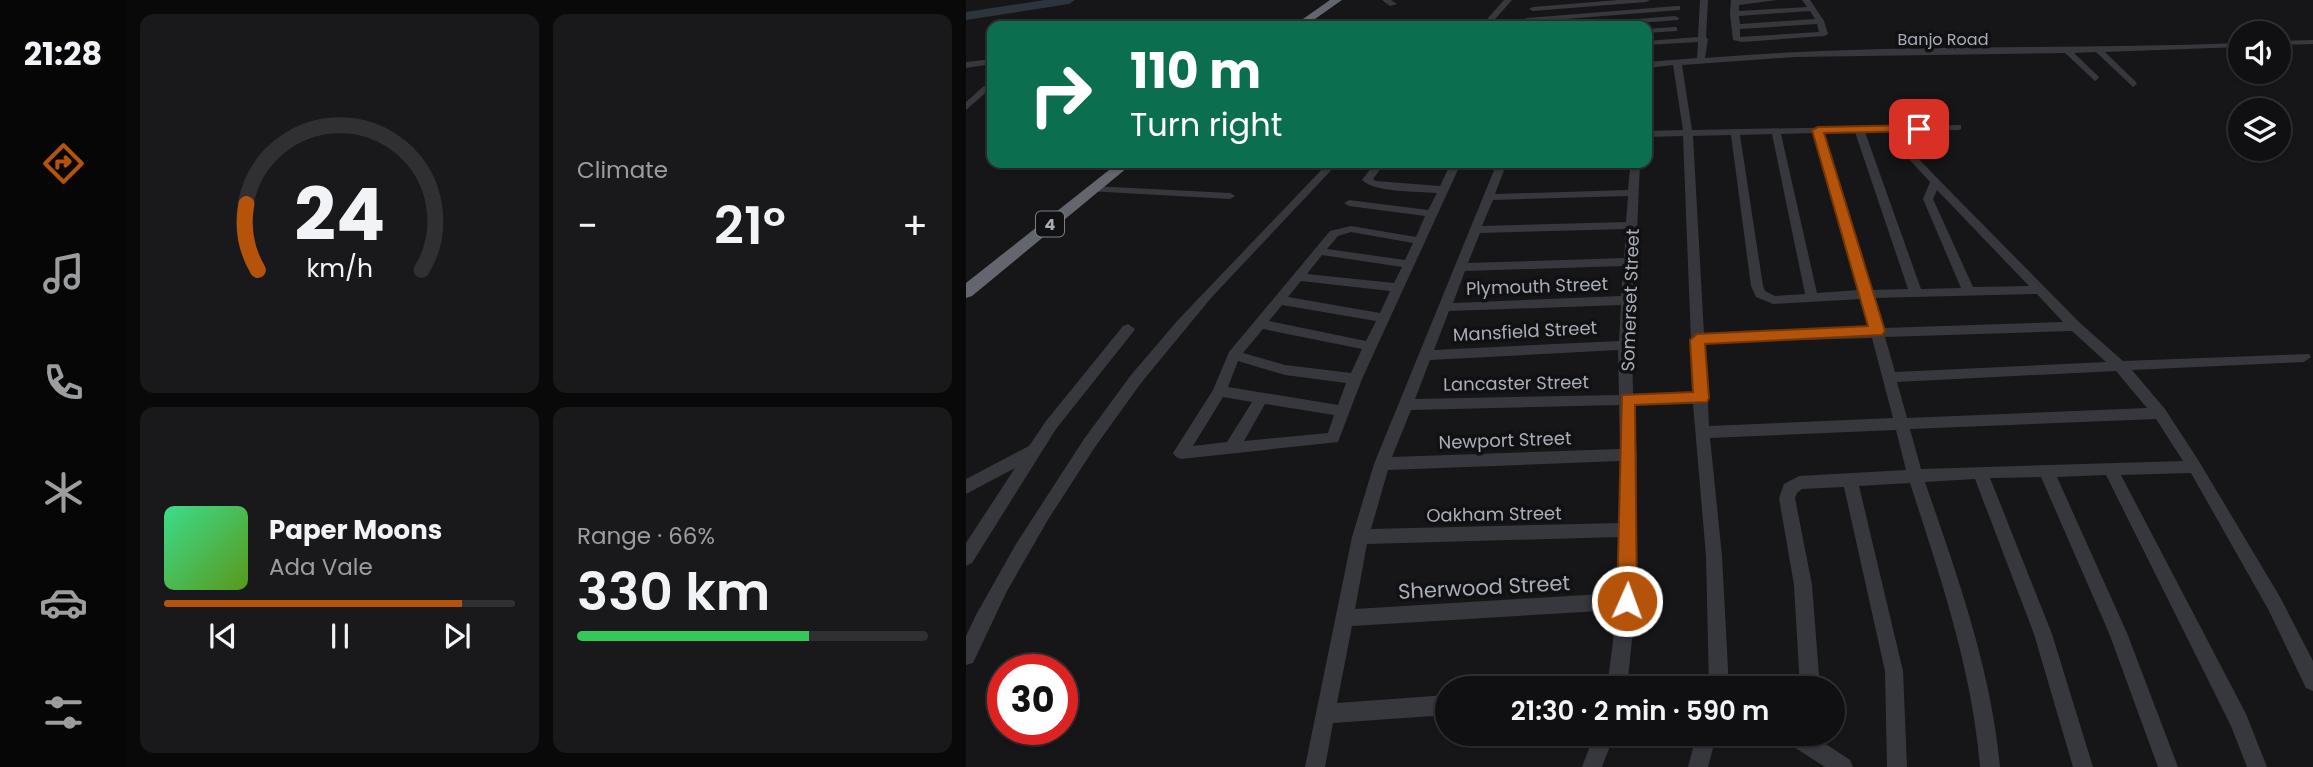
<!DOCTYPE html>
<meta charset="utf-8">
<style>
:root{--surface:#101012;--page:#19191b;--text:#f1f3f6;--muted:#9c9d9f;--line:#303032;--accent:#b45309}
body{margin:0;font-family:Poppins,sans-serif;background:var(--page);color:var(--text);height:100vh;display:flex;flex-direction:column;font-size:26px;white-space:nowrap}
*{box-sizing:border-box;margin:0}
p{font-size:23px;color:var(--muted)}
.icon{flex:none;width:38px;height:38px;fill:none;stroke:currentColor;stroke-width:2;stroke-linecap:round;stroke-linejoin:round}
.map{position:relative;flex:1;overflow:hidden}
.panel{display:flex;flex-direction:column;gap:14px;padding:14px;background:#09090a;width:840px}
.panel>*{flex:none}
.guide{position:absolute;left:21px;top:21px;width:665px;height:147px;border-radius:14px;box-shadow:0 2px 5px #0004,0 0 0 2px var(--line);background:#0b6e4f;color:#fff;overflow:hidden}
.fabs{position:absolute;left:1262px;top:21px;display:grid;gap:14px}
.fabs a{display:grid;place-items:center;width:63px;height:63px;border-radius:50%;background:var(--surface);box-shadow:0 2px 5px #0004,0 0 0 2px var(--line);font-size:35px}
.speed{position:absolute;left:21px;top:654px;display:flex;gap:14px;font-size:35px;font-weight:700;text-align:center}
.speed>*{display:grid;place-content:center;width:91px;height:91px;border-radius:50%;background:var(--surface);box-shadow:0 2px 5px #0004,0 0 0 2px var(--line);line-height:1}
.speed .limit{border:10px solid #d22;background:#fff;color:#111}
.pin{position:absolute;display:grid;place-items:center;width:60px;height:60px;color:#fff;margin:-30px;border-radius:14px;box-shadow:0 4px 10px #0006}
.me{position:absolute;width:77px;margin:-38px;rotate:2deg;stroke-linejoin:round;filter:drop-shadow(0 0 5px #0008)}
.turn{display:flex;align-items:center;gap:24px;height:147px;padding:0 28px;font-size:32px}
.turn .icon{width:91px;height:91px;stroke-width:2.5}
.turn b{display:block;font-size:49px;line-height:60px}
.big{font-size:52px;font-weight:600;line-height:1.1}
.panel .card{flex:1;display:flex;flex-direction:column;justify-content:center;gap:10px;min-width:0;padding:0 24px;border-radius:14px;background:var(--page)}
.panel .dial{align-items:center;gap:0}
.dial svg{height:182px;overflow:visible;fill:none;stroke:var(--line);stroke-width:7;stroke-linecap:round;text-anchor:middle}
.dial text{fill:var(--text);stroke:none}
.song{display:flex;align-items:center;gap:21px}
.cover{width:84px;height:84px;border-radius:10px;background:linear-gradient(135deg,hsl(150 70% 55%),hsl(90 70% 35%))}
.played{height:7px;border-radius:4px;background:linear-gradient(90deg,var(--accent) 85%,var(--line) 85%)}
.keys{display:flex;justify-content:space-around;direction:ltr}
.heat{display:flex;justify-content:space-between;align-items:center;font-size:38px;direction:ltr}
.charge{height:10px;border-radius:5px;background:linear-gradient(90deg,#34c759 66%,var(--line) 0)}
.panel .tiles{flex:1;display:grid;gap:14px;grid-template-columns:repeat(2,1fr)}
.trip{position:absolute;left:469px;top:676px;width:410px;height:70px;border-radius:35px;background:var(--surface);box-shadow:0 2px 5px #0004,0 0 0 2px var(--line);font-weight:600;line-height:70px;text-align:center}
main{display:flex;flex:1;min-height:0}
.dock{display:flex;flex-direction:column;width:126px;justify-content:space-around;align-items:center;background:#060607;color:var(--muted)}
.dock .icon{width:49px;height:49px}
.dock .on{color:var(--accent)}
.dock b{font-size:32px;color:var(--text)}
.map>svg:first-child{display:block}
</style>
<main>
<nav class="dock">
<b>21:28</b>
<svg class="icon on" aria-label="directions" viewBox="0 0 24 24"><path d="M12 3l9 9-9 9-9-9zM9 14v-3h6M13 9l2 2-2 2"/></svg>
<svg class="icon" aria-label="music" viewBox="0 0 24 24"><path d="M9 18V5l10-2v13"/><circle cx="6" cy="18" r="3"/><circle cx="16" cy="16" r="3"/></svg>
<svg class="icon" aria-label="phone" viewBox="0 0 24 24"><path d="M5 4h4l2 5-3 2q2 4 5 5l2-3 5 2v4C11 20 4 13 5 4z"/></svg>
<svg class="icon" aria-label="climate" viewBox="0 0 24 24"><path d="M12 3v18M4 7l16 10M4 17L20 7"/></svg>
<svg class="icon" aria-label="car" viewBox="0 0 24 24"><path d="M5 17H2v-5l4-1 3-4h7l3 4 3 1v5h-3M9 17h6M6 11h13"/><circle cx="7" cy="17" r="2"/><circle cx="17" cy="17" r="2"/></svg>
<svg class="icon" aria-label="filters" viewBox="0 0 24 24"><path d="M4 7h16M4 17h16"/><circle cx="9" cy="7" r="2"/><circle cx="15" cy="17" r="2"/></svg>
</nav>
<section class="panel">
<div class="tiles">
<div class="card dial"><svg viewBox="0 0 100 80">
<path d="M14 69A42 42 0 1 1 86 69"/>
<path d="M14 69A42 42 0 0 1 9 40" stroke="#b45309"/>
<text x="50" y="56" font-size="32" font-weight="700">24</text>
<text x="50" y="72" font-size="11">km/h</text>
</svg></div>
<div class="card"><p>Climate</p>
<div class="heat"><a>−</a><b class="big">21°</b><a>+</a></div>
</div>
<div class="card">
<div class="song"><i class="cover"></i><div><b>Paper Moons</b><p>Ada Vale</p></div></div>
<div class="played"></div>
<div class="keys"><svg class="icon" aria-label="previous" viewBox="0 0 24 24"><path d="M18 5L8 12l10 7zM5 5v14"/></svg><svg class="icon" aria-label="pause" viewBox="0 0 24 24"><path d="M8 5v14M16 5v14"/></svg><svg class="icon" aria-label="next" viewBox="0 0 24 24"><path d="M6 5l10 7-10 7zM19 5v14"/></svg></div>
</div>
<div class="card"><p>Range · 66%</p><b class="big">330 km</b><div class="charge"></div></div>
</div>
</section>
<div class="map">
<svg width="1347" height="767" viewBox="0 0 1347 767">
<rect width="100%" height="100%" fill="#161618"/>
<g fill="none" stroke-linecap="round" stroke-linejoin="round">
<!-- river -->
<path fill="#2c353c" fill-rule="evenodd" d="M79 0H109L103 4 0 20V12Z"/>
<!-- minor -->
<g fill="#37383d" fill-rule="evenodd">
<path d="M416 0H425L431 4 424 6Z"/>
<path d="M538 0H546L523 26H515Z"/>
<path d="M652 0H684L680 2 567 11 563 9 567 7Z"/>
<path d="M734 0H742L740 37 742 39 739 58C917 43 1096 50 1274 43V47L1139 52 1170 82 1171 84 1167 87 1130 52 1108 53 1132 76 1133 78 1129 81 1099 53 829 57 716 65 726 130 995 125V129L992 130 939 131 951 157 973 180 1114 323 1157 361 1343 354 1345 357 1338 362 1166 370 1199 409 1234 463 1314 597 1347 661V691L1340 688 1302 609 1225 473 1155 475 1280 714 1301 767H1281L1265 726 1140 475 1091 477 1161 633 1212 767H1192L1143 633 1075 477 1024 478 1086 634 1127 767H1107L1068 634 1009 479 959 482C991 575 1025 668 1034 767H1014C1006 669 974 576 944 483L893 486 937 671 941 767H921L919 671 878 487 836 489 831 493 829 498 846 585 854 688H834L828 585 813 498 818 484 833 476 940 470 930 430 744 438 756 556 763 688H743L740 556 727 404 667 405 671 455 670 601 661 688H641L651 610 386 626 371 703 481 695V715L367 723 359 767H339L386 537 408 464 531 163H674L666 345 667 394 727 393 717 136 681 137V131L717 130 707 65 681 68V62L731 58 732 42 681 45V41L732 37ZM929 131 942 158 964 182 957 199 995 288 955 289 899 132ZM889 132 942 289 905 290 858 133ZM848 133 893 290 851 293 815 134ZM806 134 839 294 809 296 799 291 797 286 774 135ZM765 135 785 286 790 297 807 304 895 299 904 328 738 334 727 136ZM664 168 662 190 529 194 538 170ZM971 190 1063 286 1007 287 967 199ZM662 196 660 222 516 226 527 200ZM660 229 658 258 502 263 514 233ZM657 266 655 296 487 303 499 271ZM1071 294 1097 322 917 328 908 298ZM655 305 653 341 468 350 483 311ZM1106 331 1140 362 929 372 919 337ZM906 338 927 418 743 426 739 343ZM652 350 653 395 449 399 464 360ZM1150 371 1181 408 941 418 931 382ZM653 405 654 449 426 457 445 410ZM1190 419 1217 461 955 469 944 429ZM654 461 655 523 405 529 422 470ZM654 537 652 593 389 609 401 544Z"/>
<path d="M765 0H811L773 5V11L841 7 836 0H844L858 21 862 34 858 36 776 42 767 40 764 14ZM844 11 849 19 774 24 773 16ZM851 24 853 32 774 37V29Z"/>
<path d="M711 6H714V10L561 22 557 20 561 18Z"/>
<path d="M709 16 713 18 712 20 634 26H603L607 24Z"/>
<path d="M708 27H711V31L681 33V29Z"/>
<path d="M1347 40V44L1312 45V41Z"/>
<path d="M26 59V64L0 68V62Z"/>
<path d="M18 86 25 88 0 110V102Z"/>
<path d="M362 163H372L245 298 175 383 129 447 83 518 41 591 7 663 0 665V636L10 615 50 544 118 439 165 375 212 320Z"/>
<path d="M409 163H419L407 179 410 181 474 186 485 163H495L396 379 372 442 215 459 210 457 207 453 247 390 263 352 364 231 385 226 450 237 459 216 383 206 378 203 383 200 462 210 471 193C451 191 409 193 396 180ZM385 232 447 243 439 260 361 249 372 236ZM356 255 436 267 428 283 341 274ZM335 281 424 291 414 313 322 297ZM316 305 410 321 400 341 303 321ZM297 329 396 349 385 373 319 365 277 353ZM272 361 319 375 380 383 372 405 262 387ZM257 397 286 402 261 442 227 446ZM299 404 368 415 362 433 278 441Z"/>
<path d="M126 186 264 193 269 196 264 199 122 191V187Z"/>
<path d="M162 324 169 329 167 332 90 429 6 563 0 566V543L49 468 0 494V479L63 446 80 421 157 326Z"/>
<path d="M629 733H649L636 767H616Z"/>
<path d="M731 733H751L742 767H722Z"/>
<path d="M814 733H843L884 760 887 767H859L817 740Z"/>
</g>
<!-- highway -->
<g fill="#63666e" fill-rule="evenodd">
<path d="M364 0H376L339 26H327Z"/>
<path d="M152 163H167L6 296 0 298V283Z"/>
</g>
</g>
<!-- route -->
<path fill="#b45309" stroke="#753606" stroke-width="2" d="M953 125 957 126V131L858 133 919 331 916 335 739 344 743 398 741 402 669 405 671 601 668 607 661 610 653 607 651 601 656 395 727 392 724 340 731 334 902 326 846 130 852 127Z"/>
<g text-anchor="middle" dominant-baseline="central" stroke-width="7" stroke-linejoin="round" paint-order="stroke">
<!-- far-street labels -->
<g font-size="16" fill="#a8adb8" stroke="#111113">
<text x="977" y="39">Banjo Road</text>
</g>
<!-- shield labels -->
<rect fill="#111113" stroke="#7b7e86" stroke-width="2" x="70" y="211.5" width="28" height="25" rx="5"/>
<g font-size="16" font-weight="bold" fill="#a8adb8">
<text x="84" y="224">4</text>
</g>
<!-- street labels -->
<g font-size="18" fill="#a8adb8" stroke="#111113">
<text transform="translate(571 286) rotate(-2)">Plymouth Street</text>
<text transform="translate(664 300) rotate(-88)">Somerset Street</text>
<text transform="translate(559 331) rotate(-3)">Mansfield Street</text>
<text transform="translate(550 383) rotate(-1)">Lancaster Street</text>
<text transform="translate(539 440) rotate(-2)">Newport Street</text>
<text transform="translate(528 514) rotate(-1)">Oakham Street</text>
</g>
<!-- near-street labels -->
<g font-size="21" fill="#a8adb8" stroke="#111113">
<text transform="translate(518 587) rotate(-3)">Sherwood Street</text>
</g>
</g>
</svg>
<div class="fabs">
<a><svg class="icon" aria-label="sound" viewBox="0 0 24 24"><path d="M4 9h4l5-4v14l-5-4H4zM17 9q2 3 0 6"/></svg></a>
<a><svg class="icon" aria-label="layers" viewBox="0 0 24 24"><path d="M12 4l9 5-9 5-9-5zM3 14l9 5 9-5"/></svg></a>
</div>
<div class="speed"><div class="limit">30</div></div>
<div class="pin" style="left:953px;top:129px;background:#d93025"><svg class="icon" aria-label="arrive" viewBox="0 0 24 24"><path d="M6 21V4h12l-3 4 3 4H6"/></svg></div>
<svg class="me" style="left:661px;top:601px" viewBox="-20 -20 40 40"><circle r="17" fill="#b45309" stroke="#fff" stroke-width="3"/><path d="M0-11L8 9 0 5-8 9z" fill="#fff"/></svg>
<div class="trip">21:30 · 2 min · 590 m</div>
<div class="guide">
<div class="turn"><svg class="icon" aria-label="right" viewBox="0 0 24 24"><path d="M7 20v-9h11M14 6l5 5-5 5"/></svg><div><b>110 m</b>Turn right</div></div>
</div>
</div>
</main>
